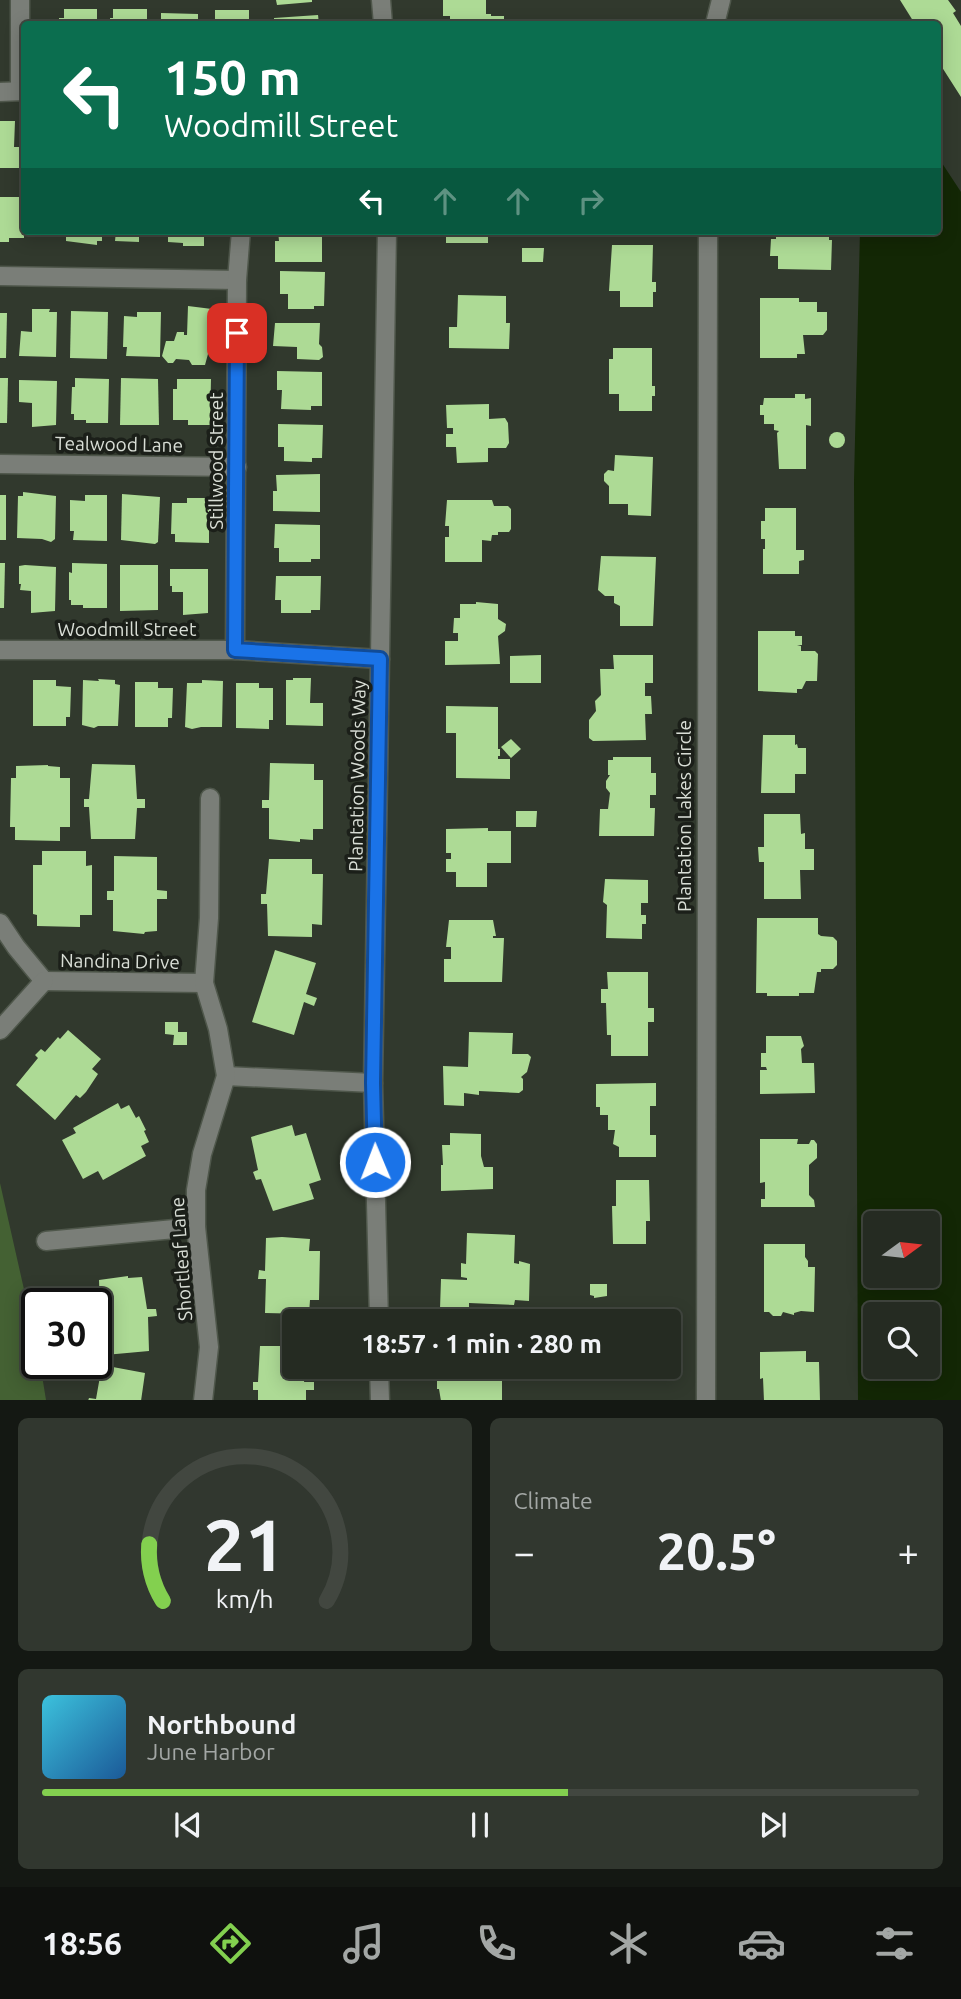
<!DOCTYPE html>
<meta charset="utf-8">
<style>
:root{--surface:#252b22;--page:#31372f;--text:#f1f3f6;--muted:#a3a7a5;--line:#424740;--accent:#83d04f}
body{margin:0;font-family:Ubuntu,sans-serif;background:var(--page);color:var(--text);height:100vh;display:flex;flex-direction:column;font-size:26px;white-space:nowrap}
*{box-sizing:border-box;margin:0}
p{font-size:23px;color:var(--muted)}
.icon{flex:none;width:38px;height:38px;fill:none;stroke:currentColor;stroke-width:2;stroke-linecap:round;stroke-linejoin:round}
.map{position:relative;height:1400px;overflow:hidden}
.drawer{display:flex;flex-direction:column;gap:18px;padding:18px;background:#141813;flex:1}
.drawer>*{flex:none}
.top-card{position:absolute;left:21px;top:21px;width:920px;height:214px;border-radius:7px;box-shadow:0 4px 18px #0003,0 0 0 2px var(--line);background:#0b6e4f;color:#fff;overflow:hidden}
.needle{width:46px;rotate:75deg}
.tools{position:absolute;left:863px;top:1211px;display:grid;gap:14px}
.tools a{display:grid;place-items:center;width:77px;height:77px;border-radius:7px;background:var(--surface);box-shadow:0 4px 18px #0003,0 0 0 2px var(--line);font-size:35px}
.speed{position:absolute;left:21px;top:1288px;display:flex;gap:14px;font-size:35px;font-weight:700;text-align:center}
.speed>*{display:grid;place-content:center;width:91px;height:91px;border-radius:50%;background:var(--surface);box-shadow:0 4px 18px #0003,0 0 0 2px var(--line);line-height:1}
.speed .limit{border:4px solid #111;border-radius:10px;background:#fff;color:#111}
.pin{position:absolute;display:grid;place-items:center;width:60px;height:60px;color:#fff;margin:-30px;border-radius:14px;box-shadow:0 4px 10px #0006}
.me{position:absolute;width:77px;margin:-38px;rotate:359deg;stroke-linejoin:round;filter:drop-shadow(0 0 5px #0008)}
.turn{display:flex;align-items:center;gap:24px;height:147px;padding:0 28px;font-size:32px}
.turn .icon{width:91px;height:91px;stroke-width:2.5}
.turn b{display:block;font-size:49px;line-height:60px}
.lanes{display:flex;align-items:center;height:66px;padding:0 28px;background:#0003;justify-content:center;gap:35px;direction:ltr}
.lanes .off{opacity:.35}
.big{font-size:52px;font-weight:700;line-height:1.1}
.drawer .widget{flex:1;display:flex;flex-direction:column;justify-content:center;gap:10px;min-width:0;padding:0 24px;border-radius:10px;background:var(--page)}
.drawer .dial{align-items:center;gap:0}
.dial svg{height:182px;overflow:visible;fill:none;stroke:var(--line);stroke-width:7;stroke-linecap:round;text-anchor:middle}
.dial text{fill:var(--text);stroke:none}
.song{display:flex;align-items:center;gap:21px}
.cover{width:84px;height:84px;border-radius:10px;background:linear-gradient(135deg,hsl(190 70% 55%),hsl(210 70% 35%))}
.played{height:7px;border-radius:4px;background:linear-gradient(90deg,var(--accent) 60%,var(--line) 60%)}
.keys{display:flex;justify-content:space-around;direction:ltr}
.heat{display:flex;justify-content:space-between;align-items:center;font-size:38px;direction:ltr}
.drawer .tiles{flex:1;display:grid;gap:18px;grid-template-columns:1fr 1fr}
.widget:last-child{grid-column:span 2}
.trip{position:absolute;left:282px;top:1309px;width:399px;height:70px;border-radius:7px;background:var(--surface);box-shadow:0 4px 18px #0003,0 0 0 2px var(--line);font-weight:700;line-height:70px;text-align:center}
.tab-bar{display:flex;height:112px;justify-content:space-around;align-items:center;background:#0f110e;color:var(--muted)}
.tab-bar .icon{width:49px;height:49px}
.tab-bar .selected{color:var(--accent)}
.tab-bar b{font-size:32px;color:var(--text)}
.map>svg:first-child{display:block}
</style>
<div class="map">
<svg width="961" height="1401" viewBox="0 0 961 1401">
<rect width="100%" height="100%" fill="#31392d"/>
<!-- green -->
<path fill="#446133" d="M0 1183 37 1347V1363H40L46 1400H0Z"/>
<!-- water -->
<path fill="#132705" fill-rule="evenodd" d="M938 157 961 192V1400H858L854 481 860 231H938ZM875 1223H928V1276H875ZM875 1314H928V1367H875Z"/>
<!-- building -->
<g fill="#adda95">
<path d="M276 0H312V2L277 5Z"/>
<path d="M443 0H486V14H491V16H504V24H450V16H443Z"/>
<path d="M900 0H948L956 11 953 13 961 26V97L938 61V24H915Z"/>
<path d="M64 9H97V24H59V18H64Z"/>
<path d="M113 9H147V24H110V18H113Z"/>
<path d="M215 10H249V24H211L212 19H215Z"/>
<path d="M161 13 198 14V24H161Z"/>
<path d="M318 15 319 24H274V18Z"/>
<path d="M0 121H15L14 147H24V168H0Z"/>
<path d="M0 197H22V206H24V238H9V242H0Z"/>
<path d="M66 231H102V241H97V245L66 241Z"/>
<path d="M116 231H153V235H139V242L115 241Z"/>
<path d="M168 231H204V246H183V243L168 242Z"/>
<path d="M278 231H322V262H275V241H279Z"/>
<rect x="446" y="231" width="42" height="12"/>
<path d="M776 231H829V240H832L831 270 778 269V256H770L771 239H776Z"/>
<path d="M612 245H653L652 282H656V292H653V307H620V291H609Z"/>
<path d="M522 248H544L543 262H522Z"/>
<path d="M280 271 325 272 324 306H314V309H288V294H280Z"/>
<path d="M458 295 506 296V323H510L509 349 449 348V327H457Z"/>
<path d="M760 298H799V302H817V312H827V330L823 335H803L805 354H797V358H760Z"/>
<path d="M188 306 212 309 211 354H208L205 365H192L189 360 176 359 173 363H168L162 356 166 341H174L177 332H184V335H187Z"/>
<path d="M32 309H50L49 312H57L56 357 19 356 21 331 32 332Z"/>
<path d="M71 311 108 312 107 359 70 358Z"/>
<path d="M137 312H161L160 357 126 356 127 347H123L124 316 137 317Z"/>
<path d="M0 313H7L6 358H0Z"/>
<path d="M275 323H320L319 344 322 347 323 357 319 360 297 359V347L273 346Z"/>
<path d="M613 348H652V386H655V396H652V411H619V394H609V359H613Z"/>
<path d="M277 371 322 372V406H311V410L281 409 282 390H277Z"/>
<path d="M0 378H8L7 423H0Z"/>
<path d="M75 378 109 379 108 423H86V420H74V414H71L72 387H75Z"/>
<path d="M121 378 158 379 159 425H120Z"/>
<path d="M177 379H211L210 425H188V420H173V389H177Z"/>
<path d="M19 380 57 381 56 425 32 427V403L19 402Z"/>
<path d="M795 394H805V399L811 398V426L806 425V469H779L777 433 779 431 774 430V424H764V415H760V405H763L764 398H795Z"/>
<path d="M489 404V419L505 418 508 423 509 443 506 448H488V462L457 463 456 447H446V434H453V428H447L446 405Z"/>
<path d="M278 424 323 425 322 458H312V462L284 461V447H278Z"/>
<circle cx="837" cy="440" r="8"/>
<path d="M615 455 653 457 651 516 628 515V504H609V486L604 481V474L608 470 614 471Z"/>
<path d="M320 474V512L273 511V491H277L276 475Z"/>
<path d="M23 492 56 496 55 539 51 542 42 539 17 538 18 496H23Z"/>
<path d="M122 494 160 497 158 542 155 544 121 540Z"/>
<rect x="0" y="495" width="6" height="45"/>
<path d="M85 495H107V541L73 540 74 531H70V500L85 501Z"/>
<path d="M187 498H209V543L175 542V534H171L172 503H187Z"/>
<path d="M447 500H492L494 506H508L511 509V529L509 532H498V535H492L491 541 482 540V562H445V537H449V526H445Z"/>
<path d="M765 508H796V550H804V560L799 561V574H763V549H765V539H761V521H765Z"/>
<path d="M275 524 320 525V559H311V562H279V548H274Z"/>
<path d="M601 556 656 557 653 626H620V606L614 603V596H605L598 590Z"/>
<path d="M0 563H5L4 608H0Z"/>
<path d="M72 563 107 564V608H83V605H71V600H69V572L72 573Z"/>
<path d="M25 565 56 567 55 611 31 613V591L20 590 21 584H19V566Z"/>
<path d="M120 565H158V610L120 611Z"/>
<path d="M170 569H208V613L183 615V592H172V586H170Z"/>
<path d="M276 576H321L320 610H311V613H281V600H275Z"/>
<path d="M476 602 498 604V619L506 624 505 631 498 636 500 664 445 665V641H458V633H453L454 618H460V604H476Z"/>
<path d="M758 631H795V636H802V645H797L801 646V651H815L818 654 817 681H806L802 689H797V693L758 691Z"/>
<path d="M541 655V683H510V656Z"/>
<path d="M613 655H653V683H645V696H651L652 714H645L646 740 593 741 589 738V720L596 711 595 701 601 695 600 669H614Z"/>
<path d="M293 678H311L310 703H323V726L286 725V680H293Z"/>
<path d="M98 679 115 680V684L120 685 118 726H98L94 728 82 725 83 680 99 681Z"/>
<path d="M33 680H56V686L71 687 70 717H66V726H33Z"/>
<path d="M202 680 223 681 222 727H201L192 729 185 727 187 683H202Z"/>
<path d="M135 682H158V688H173L172 718H168V727H135Z"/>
<path d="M236 683H259V688H273V720H269V729L236 728Z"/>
<path d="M446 706 498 707V749H500V756H498V759H510V779L456 778V733H446Z"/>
<path d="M763 735H795V745L797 744 798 748H806V774H795V793H761Z"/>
<path d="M511 739 521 749 511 758 501 747Z"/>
<path d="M613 757H651V773H656V795H650V808H655L654 836H599L600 809H608L610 793 606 788V781L610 775H608V760H613Z"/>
<path d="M270 763 314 764V780H323V829H313V840L300 839V842L269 839V808H262V800H269Z"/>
<path d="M92 764 135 765 137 799H145V808H137L135 839H91L89 807H84V799H89Z"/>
<path d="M48 765V766L60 767V778H70V827H60V841L15 840V827H10L11 778H16V766Z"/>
<path d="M516 811H537L536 827H516Z"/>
<path d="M764 814H800L801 834 805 833V849H814V870H800L801 899H764V862H759L758 847H764Z"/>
<path d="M488 828V831H511V863H487V887H456V872H446V859H451V853H446V829Z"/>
<path d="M42 851H86V866L92 865V915H80V927L37 926V915L33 914V865H42Z"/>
<path d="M114 856 157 857V890L167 891V899H157V931L145 932 144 934 113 931V900H107V891H114Z"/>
<path d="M269 859H312V874H323L322 925 312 924V937L268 936 267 904H261V894H266Z"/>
<path d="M605 879 648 880V903H641V915H646V924H642V939L606 938 607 905 603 902Z"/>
<path d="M757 918H818V934L821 936 833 937 837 941V965L833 969H821V972H817L814 993H799V996H767V993H756Z"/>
<path d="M449 920H493L496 936H493V938H504L502 982H444V959H451V947H446Z"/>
<path d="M275 950 316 963 306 994 317 998 314 1006 304 1002 294 1035 252 1022Z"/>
<path d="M607 972H648V1008H654V1022H648V1056H611V1035H607L606 1003H601V989H608Z"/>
<path d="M165 1022H178V1032H187V1045H173L174 1035 165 1034Z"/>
<path d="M68 1030 101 1059 92 1069 98 1074 86 1092 80 1098 76 1095 55 1120 16 1085 38 1058 35 1055 41 1049 45 1052 58 1037 60 1039Z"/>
<path d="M469 1032 513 1033 512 1054H528L531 1057 527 1072 521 1077 523 1079V1090L519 1093 479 1091V1095L464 1093V1106L444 1105 443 1066 468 1067Z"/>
<path d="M766 1036H801L804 1046 801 1049 802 1063H814L815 1093 760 1094V1070H767L766 1067H761V1053H766Z"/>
<path d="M656 1083V1106H650V1135H656V1157H619V1147L613 1144 615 1130H608V1115H600V1107H596V1084Z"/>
<path d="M118 1103 121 1109 129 1105 136 1118 139 1116 146 1130 144 1131 149 1142 141 1146 146 1156 103 1180 98 1171 83 1179 62 1140 76 1133 73 1128Z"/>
<path d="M292 1125 295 1136 306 1133 321 1180 309 1184 314 1199 273 1211 261 1179 256 1180 253 1172 258 1170 251 1137Z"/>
<path d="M450 1133 481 1134V1156L484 1167H493V1189L441 1191V1165H443L442 1145H450Z"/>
<path d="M760 1139H798L797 1144H809L811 1140H814L817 1144V1158L809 1165V1195L814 1200 815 1207H761V1199H765V1182L760 1183Z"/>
<path d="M616 1180H649L650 1221H646V1244H613L612 1206H616Z"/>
<path d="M467 1233 515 1235 514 1263 519 1264V1261L530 1264 529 1301 515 1300 514 1305 469 1303V1310L440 1309 441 1279 467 1280V1278L461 1277V1263L466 1264Z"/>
<path d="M282 1237 310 1239 309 1251H320L319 1300H310L309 1314 265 1313 266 1279H258L259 1270 265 1271 266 1238Z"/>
<path d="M764 1244H805V1257L808 1261V1267H815L814 1312 801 1311 794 1313V1315L783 1312 781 1316H773L769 1312H764Z"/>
<path d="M128 1276V1278L142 1277 147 1309H156L157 1316 148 1317 149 1351 105 1355 100 1321H96V1313H100L99 1280Z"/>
<path d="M590 1284H607V1296L594 1298V1296L590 1295Z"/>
<path d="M622 1308H649V1321H621Z"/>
<path d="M537 1312 538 1321H521V1313Z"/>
<path d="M260 1346H294V1367H306L304 1382H314V1390H306V1401H258V1390H253V1382H258Z"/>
<path d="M806 1351V1362H819L820 1401H764L763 1378 760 1379V1352Z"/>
<path d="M102 1365 145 1373 141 1401H88L89 1398 96 1399Z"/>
<path d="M442 1367 502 1369V1401H441L439 1389H437V1374H442Z"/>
<rect x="619" y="1367" width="36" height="9"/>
</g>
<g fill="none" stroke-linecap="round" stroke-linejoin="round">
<defs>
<g id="minor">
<path d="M381 0 383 24"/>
<path d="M715 24 721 0"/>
<path d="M20 91V0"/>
<path d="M0 92 24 91"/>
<path d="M0 276 237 280"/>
<path d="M0 464 237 467"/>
<path d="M0 650H235L380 659"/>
<path d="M235 650 237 280 241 231"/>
<path d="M0 923 16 947 44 981"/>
<path d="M44 981 204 983"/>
<path d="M0 1030 44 981"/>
<path d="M226 1076 373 1083"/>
<path d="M46 1241 196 1227"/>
<path d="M379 1321 373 1083 387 231"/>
<path d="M379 1367 380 1401"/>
<path d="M203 1401 209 1347 196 1227V1190L202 1154 226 1076 218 1029 204 983 209 918 210 798"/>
<path d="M706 1401 708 231"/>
</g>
</defs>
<!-- minor casing -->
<use href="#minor" stroke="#4f574b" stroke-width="21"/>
<!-- minor -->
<use href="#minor" stroke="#7a7e78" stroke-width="18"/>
</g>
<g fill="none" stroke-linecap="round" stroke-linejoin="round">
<defs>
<path id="route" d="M237 333 235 650 380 659 373 1083 375 1162"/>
</defs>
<!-- route casing -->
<use href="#route" stroke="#114b97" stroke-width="18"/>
<!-- route -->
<use href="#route" stroke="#1a73e8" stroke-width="12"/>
</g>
<g text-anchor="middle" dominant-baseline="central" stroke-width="7" stroke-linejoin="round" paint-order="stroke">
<!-- street labels -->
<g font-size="19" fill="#d9ded6" stroke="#1b1f19">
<text transform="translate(119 444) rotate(1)">Tealwood Lane</text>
<text transform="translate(216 461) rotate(-90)">Stillwood Street</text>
<text x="127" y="629">Woodmill Street</text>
<text transform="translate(357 776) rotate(-89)">Plantation Woods Way</text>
<text transform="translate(684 816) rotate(-90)">Plantation Lakes Circle</text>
<text transform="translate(120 961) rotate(1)">Nandina Drive</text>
<text transform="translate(181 1259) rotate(-94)">Shortleaf Lane</text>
</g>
</g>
</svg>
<div class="tools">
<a><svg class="needle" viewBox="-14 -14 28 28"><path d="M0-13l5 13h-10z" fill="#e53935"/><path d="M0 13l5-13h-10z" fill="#a3a7a5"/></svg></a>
<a><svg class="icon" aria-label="search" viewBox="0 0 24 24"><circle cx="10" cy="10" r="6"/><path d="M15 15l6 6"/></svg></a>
</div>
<div class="speed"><div class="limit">30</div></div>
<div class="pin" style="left:237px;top:333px;background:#d93025"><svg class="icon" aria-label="arrive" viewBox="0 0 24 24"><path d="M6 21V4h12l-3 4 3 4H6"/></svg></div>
<svg class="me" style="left:375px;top:1162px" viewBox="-20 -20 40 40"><circle r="17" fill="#1a73e8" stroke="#fff" stroke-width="3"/><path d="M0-11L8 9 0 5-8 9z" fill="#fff"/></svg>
<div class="trip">18:57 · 1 min · 280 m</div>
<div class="top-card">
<div class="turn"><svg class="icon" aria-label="left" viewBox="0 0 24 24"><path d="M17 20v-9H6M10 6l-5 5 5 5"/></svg><div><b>150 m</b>Woodmill Street</div></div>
<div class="lanes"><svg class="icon" aria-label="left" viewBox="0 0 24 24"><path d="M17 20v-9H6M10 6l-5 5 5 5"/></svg><svg class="icon off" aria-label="ahead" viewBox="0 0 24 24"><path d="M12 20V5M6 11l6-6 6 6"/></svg><svg class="icon off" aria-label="ahead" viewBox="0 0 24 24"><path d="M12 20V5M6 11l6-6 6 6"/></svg><svg class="icon off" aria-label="right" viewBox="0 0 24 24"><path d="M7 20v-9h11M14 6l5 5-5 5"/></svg></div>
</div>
</div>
<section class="drawer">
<div class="tiles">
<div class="widget dial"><svg viewBox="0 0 100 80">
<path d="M14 69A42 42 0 1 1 86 69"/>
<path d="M14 69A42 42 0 0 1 8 44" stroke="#83d04f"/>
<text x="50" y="56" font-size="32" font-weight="700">21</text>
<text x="50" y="72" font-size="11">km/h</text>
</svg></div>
<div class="widget"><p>Climate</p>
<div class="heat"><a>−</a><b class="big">20.5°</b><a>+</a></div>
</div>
<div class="widget">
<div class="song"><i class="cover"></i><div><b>Northbound</b><p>June Harbor</p></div></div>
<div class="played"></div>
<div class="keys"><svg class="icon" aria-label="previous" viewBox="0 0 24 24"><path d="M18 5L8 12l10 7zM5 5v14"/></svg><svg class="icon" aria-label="pause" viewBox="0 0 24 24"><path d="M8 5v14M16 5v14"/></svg><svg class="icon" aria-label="next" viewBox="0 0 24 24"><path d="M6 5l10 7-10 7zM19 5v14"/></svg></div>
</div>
</div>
</section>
<nav class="tab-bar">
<b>18:56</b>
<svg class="icon selected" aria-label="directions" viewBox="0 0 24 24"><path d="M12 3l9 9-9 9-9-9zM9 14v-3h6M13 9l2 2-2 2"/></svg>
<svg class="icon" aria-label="music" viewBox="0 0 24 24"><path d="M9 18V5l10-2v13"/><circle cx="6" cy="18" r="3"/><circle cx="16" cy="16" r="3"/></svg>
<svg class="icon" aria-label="phone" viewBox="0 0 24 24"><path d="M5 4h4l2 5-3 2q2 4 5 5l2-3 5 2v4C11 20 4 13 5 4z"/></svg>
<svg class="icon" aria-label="climate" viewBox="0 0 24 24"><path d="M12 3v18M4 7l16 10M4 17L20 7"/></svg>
<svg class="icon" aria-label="car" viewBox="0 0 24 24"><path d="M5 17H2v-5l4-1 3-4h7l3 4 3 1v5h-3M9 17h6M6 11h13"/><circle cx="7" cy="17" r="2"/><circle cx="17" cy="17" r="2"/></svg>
<svg class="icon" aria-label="filters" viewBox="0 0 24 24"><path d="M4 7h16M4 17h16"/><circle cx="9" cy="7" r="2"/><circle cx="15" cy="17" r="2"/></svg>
</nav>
